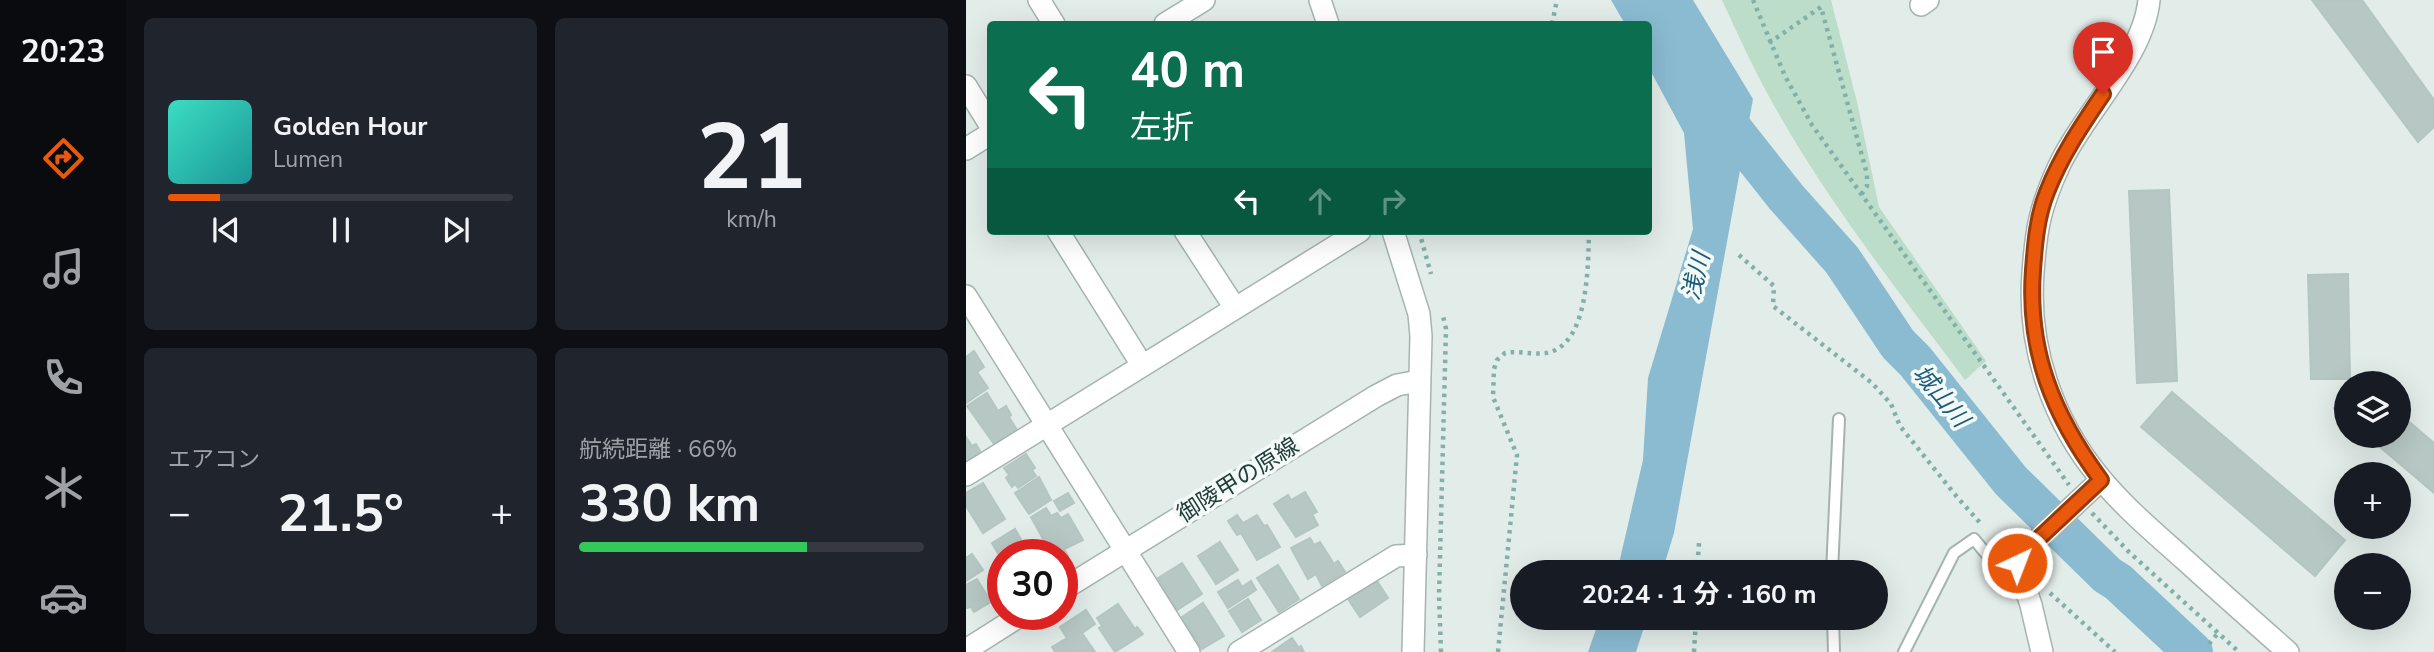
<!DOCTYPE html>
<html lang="ja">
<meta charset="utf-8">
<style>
:root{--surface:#171b24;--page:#20242c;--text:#f1f3f6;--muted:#9ea1a6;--line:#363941;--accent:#ea580c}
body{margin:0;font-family:"Nunito Sans","Noto Sans JP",sans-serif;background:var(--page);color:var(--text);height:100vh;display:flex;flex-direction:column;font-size:26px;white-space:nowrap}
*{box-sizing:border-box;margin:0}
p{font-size:23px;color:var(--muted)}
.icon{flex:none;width:38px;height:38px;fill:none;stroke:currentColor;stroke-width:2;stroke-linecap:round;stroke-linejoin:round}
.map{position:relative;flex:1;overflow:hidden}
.panel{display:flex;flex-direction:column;gap:18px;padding:18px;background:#0d0f14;width:840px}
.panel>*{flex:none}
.hud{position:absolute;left:21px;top:21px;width:665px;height:214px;border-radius:7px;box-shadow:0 7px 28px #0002;background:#0b6e4f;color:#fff;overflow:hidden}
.buttons{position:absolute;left:1368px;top:371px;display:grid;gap:14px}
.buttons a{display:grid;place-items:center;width:77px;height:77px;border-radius:50%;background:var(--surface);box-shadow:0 7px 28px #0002;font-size:35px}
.speed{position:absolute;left:21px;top:539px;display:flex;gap:14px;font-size:35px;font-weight:700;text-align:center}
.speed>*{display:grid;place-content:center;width:91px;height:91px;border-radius:50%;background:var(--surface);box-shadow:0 7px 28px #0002;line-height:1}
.speed .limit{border:10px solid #d22;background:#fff;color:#111}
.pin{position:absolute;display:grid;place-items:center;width:60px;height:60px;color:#fff;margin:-72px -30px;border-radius:50% 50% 50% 0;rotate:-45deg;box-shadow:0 0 7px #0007}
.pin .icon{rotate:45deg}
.me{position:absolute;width:77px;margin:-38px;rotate:43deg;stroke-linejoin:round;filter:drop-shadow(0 0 5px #0008)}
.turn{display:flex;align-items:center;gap:24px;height:147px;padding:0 28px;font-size:32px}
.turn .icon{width:91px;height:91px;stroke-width:2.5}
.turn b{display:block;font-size:49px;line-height:60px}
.lanes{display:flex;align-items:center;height:66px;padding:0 28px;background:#0003;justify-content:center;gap:35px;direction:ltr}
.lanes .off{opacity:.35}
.big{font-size:52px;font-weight:700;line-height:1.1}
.panel .widget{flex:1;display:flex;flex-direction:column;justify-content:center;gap:10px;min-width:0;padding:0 24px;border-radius:10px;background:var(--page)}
.panel .dial{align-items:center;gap:0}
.dial b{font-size:91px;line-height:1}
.song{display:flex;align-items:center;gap:21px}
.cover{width:84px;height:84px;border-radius:10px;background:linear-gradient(135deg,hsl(170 70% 55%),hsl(180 70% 35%))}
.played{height:7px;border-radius:4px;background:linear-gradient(90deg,var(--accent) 15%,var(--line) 15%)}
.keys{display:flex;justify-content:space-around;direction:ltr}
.heat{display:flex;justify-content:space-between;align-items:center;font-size:38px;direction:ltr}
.charge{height:10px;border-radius:5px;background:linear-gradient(90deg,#34c759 66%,var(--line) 0)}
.panel .tiles{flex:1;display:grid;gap:18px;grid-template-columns:repeat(2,1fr)}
.trip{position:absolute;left:544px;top:560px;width:378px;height:70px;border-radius:35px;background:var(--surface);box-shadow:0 7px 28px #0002;font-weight:700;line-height:70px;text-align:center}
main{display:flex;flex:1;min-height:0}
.tab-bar{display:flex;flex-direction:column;width:126px;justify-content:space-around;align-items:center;background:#090b0e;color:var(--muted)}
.tab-bar .icon{width:49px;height:49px}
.tab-bar .on{color:var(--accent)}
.tab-bar b{font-size:32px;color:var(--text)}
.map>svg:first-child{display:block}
</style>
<main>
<nav class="tab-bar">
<b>20:23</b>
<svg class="icon on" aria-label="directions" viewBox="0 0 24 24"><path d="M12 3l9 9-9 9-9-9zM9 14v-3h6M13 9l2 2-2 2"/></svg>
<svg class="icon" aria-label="music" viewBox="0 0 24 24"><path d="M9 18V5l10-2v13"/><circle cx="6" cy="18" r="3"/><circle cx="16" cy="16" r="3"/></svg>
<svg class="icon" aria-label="phone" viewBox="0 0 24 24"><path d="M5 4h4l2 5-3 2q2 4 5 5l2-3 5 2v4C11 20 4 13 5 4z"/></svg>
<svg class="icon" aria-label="climate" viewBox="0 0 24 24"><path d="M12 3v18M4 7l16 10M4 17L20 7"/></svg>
<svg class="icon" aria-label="car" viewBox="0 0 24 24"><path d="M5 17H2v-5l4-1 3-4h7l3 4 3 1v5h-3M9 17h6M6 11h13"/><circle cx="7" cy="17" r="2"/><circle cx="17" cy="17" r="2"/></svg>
</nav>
<section class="panel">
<div class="tiles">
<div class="widget">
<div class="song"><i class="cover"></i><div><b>Golden Hour</b><p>Lumen</p></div></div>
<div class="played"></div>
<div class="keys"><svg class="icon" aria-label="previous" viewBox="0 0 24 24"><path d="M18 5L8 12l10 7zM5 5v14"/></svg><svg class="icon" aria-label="pause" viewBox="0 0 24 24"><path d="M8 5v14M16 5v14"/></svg><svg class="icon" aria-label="next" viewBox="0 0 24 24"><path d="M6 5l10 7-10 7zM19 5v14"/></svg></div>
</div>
<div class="widget dial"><b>21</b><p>km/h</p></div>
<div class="widget"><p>エアコン</p>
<div class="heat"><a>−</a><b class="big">21.5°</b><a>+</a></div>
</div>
<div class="widget"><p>航続距離 · 66%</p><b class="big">330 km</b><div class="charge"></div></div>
</div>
</section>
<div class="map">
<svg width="1468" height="652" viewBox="0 0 1468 652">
<rect width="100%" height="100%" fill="#e2ece9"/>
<!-- green -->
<path fill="#bbddc9" d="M756 0H865L891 102 913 207 1020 361 999 380C933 292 864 205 810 109 790 74 773 37 756 0Z"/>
<!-- water -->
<g fill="#8abbd1">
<path d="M645 0H727L787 99 708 533 696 572H651L677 460 682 378 727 229 718 133 683 68 682 24H659Z"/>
<path d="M634 618H681L670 652H622Z"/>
</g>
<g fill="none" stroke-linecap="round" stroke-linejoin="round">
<!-- river -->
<path stroke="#8abbd1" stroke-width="40" d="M744 101 820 197 876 260 932 344 949 361 1045 481 1141 575 1152 582 1227 652"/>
</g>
<!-- building -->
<g fill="#b7c7c3" stroke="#b4c6c1" stroke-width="2">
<path d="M1346 0H1396L1468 100V127L1452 142Z"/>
<path d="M1203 190 1211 381 1171 383 1163 191Z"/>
<path d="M1382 274 1384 379H1345L1342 275Z"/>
<path d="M8 351 18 367 11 372 22 388 0 403V357Z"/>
<path d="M1206 392 1379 540 1349 576 1175 427Z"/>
<path d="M21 393 32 411 40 406 45 415 43 417 51 430 28 444 1 406Z"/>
<path d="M1381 393V419L1368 408Z"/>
<path d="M1433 413 1468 443V493L1401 436H1433Z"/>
<path d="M0 437 6 446 10 444 15 453 0 462Z"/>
<path d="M60 454 69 468 66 470 70 476 52 488 49 484 46 487 40 478 43 475 38 468Z"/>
<path d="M73 477 85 500 63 514 49 493Z"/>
<path d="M17 483 39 519 17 533 0 506V493Z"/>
<path d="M339 492 351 512 346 514 352 525 330 537 308 504 322 495 325 500Z"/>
<path d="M102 493 108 503 94 511 88 501Z"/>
<path d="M80 508 85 516 91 513 95 518 102 514 117 540 98 549 102 556 96 559V555H86L65 517Z"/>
<path d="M271 515 277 523 291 515 298 526 301 525 314 547 291 560 275 533 271 535 262 521Z"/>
<path d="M49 529 64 555H37V562L26 543Z"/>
<path d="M344 538 348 545 354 542 368 564 372 561 379 572 356 586 350 574 342 579 325 548Z"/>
<path d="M254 542 272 570 250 584 232 556Z"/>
<path d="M6 554 17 570 0 581V558Z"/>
<path d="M216 563 236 594 211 610 192 578Z"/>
<path d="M312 565 333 599 313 612 291 578Z"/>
<path d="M11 579 25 602 8 612 5 607 1 608 0 606V585Z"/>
<path d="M272 580 276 587 285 581 290 590 262 608 252 592Z"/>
<path d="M411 581 422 598 394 617 382 599Z"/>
<path d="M282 599 295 620 276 632 263 611Z"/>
<path d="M237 603 258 636 236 649 216 617Z"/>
<path d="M152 604 169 629 171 627 177 634 149 652 133 628 136 626 131 618Z"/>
<path d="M120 610 129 624 116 633 129 652H89L86 647 101 638 94 627Z"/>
<path d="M326 638 333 648 335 646 338 652H306Z"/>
</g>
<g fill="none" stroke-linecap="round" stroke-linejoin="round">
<defs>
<g id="service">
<path d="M866 572 873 419"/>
<path d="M867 618 868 652"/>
<path d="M938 652 988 553 1008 539C1022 555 1027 569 1051 563"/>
</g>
<g id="minor">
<path d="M73 0 88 24"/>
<path d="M354 0 362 24"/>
<path d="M199 24 238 0"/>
<path d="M0 86 24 125"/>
<path d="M0 149 24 134"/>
<path d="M92 231 176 365"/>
<path d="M219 231 269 308"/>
<path d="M427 231 453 314 455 336 447 652"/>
<path d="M0 296 223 652"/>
<path d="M0 475 394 231"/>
<path d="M273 652 430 556 450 555"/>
<path d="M1076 652 1065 605 1051 563 1054 556 1135 480"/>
</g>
<g id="tertiary">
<path d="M1183 0C1178 56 1117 114 1093 166 1074 207 1070 229 1067 273 1061 347 1087 422 1135 479 1160 509 1190 534 1219 560 1253 591 1287 621 1322 652"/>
<path d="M955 5 962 0"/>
<path d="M96 590 410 396 431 385 453 381"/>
<path d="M0 650 57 614"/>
</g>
</defs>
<!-- service casing -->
<use href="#service" stroke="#a5b4b1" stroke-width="14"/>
<!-- minor casing -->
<use href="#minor" stroke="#a5b4b1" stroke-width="24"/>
<!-- tertiary casing -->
<use href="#tertiary" stroke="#a5b4b1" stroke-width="24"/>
<!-- path -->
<g stroke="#82b0a9" stroke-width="4.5" stroke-dasharray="3.5 5" stroke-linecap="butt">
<path d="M787 0 819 76 846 125 1103 485"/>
<path d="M586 24 591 0"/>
<path d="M803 43 855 7 901 174V186L895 195"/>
<path d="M453 231 465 274"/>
<path d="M773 255 808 286 807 306 906 383 925 404 934 426 991 497 1016 525"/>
<path d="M1126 513 1163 552 1273 652"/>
<path d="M731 572 733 543"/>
<path d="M1084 593 1149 652"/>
<path d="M1243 644 1252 633"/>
<path d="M475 652 473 595 480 329 477 316"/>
<path d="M532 652 551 455 527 397 528 369 531 360 539 353C554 350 574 357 587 351 623 337 622 263 623 231"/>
<path d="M728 652 730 618"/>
</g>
<!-- service -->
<use href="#service" stroke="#fff" stroke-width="10"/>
<!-- minor -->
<use href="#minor" stroke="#fff" stroke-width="21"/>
<!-- tertiary -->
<use href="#tertiary" stroke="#fff" stroke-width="21"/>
</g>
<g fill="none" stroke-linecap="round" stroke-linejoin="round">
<defs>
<path id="route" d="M1051 563 1054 556 1135 480C1087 415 1061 351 1067 270 1069 243 1071 217 1081 192 1095 156 1116 125 1137 94"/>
</defs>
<!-- route casing -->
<use href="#route" stroke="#983908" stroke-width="18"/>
<!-- route -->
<use href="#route" stroke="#ea580c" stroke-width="12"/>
</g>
<g text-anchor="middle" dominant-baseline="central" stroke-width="7" stroke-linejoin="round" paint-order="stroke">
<!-- street labels -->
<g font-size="23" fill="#223d3a" stroke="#f2f9f6">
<text transform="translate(272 480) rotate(-32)">御陵甲の原線</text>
</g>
<!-- water labels -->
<g font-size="24" font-style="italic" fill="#1c5b79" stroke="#f2f9f6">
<text transform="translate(730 276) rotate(-76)">浅川</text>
<text transform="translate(975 396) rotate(50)">城山川</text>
</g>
</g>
</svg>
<div class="buttons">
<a><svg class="icon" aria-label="layers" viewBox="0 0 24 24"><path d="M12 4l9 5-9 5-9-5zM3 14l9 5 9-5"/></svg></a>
<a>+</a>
<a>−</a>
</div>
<div class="speed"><div class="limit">30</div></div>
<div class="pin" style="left:1137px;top:94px;background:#d93025"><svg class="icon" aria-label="arrive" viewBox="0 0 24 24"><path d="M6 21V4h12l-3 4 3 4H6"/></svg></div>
<svg class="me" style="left:1051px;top:563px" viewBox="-20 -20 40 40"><circle r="17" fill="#ea580c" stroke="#fff" stroke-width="3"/><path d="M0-11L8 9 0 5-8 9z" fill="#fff"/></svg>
<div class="trip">20:24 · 1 分 · 160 m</div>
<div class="hud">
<div class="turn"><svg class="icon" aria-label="left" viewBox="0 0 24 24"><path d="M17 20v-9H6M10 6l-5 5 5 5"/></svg><div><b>40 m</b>左折</div></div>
<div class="lanes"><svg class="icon" aria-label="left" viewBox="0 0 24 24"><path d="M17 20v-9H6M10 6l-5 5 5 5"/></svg><svg class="icon off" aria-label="ahead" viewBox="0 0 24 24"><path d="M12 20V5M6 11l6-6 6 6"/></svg><svg class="icon off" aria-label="right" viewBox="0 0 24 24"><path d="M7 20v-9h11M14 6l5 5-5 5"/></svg></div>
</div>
</div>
</main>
